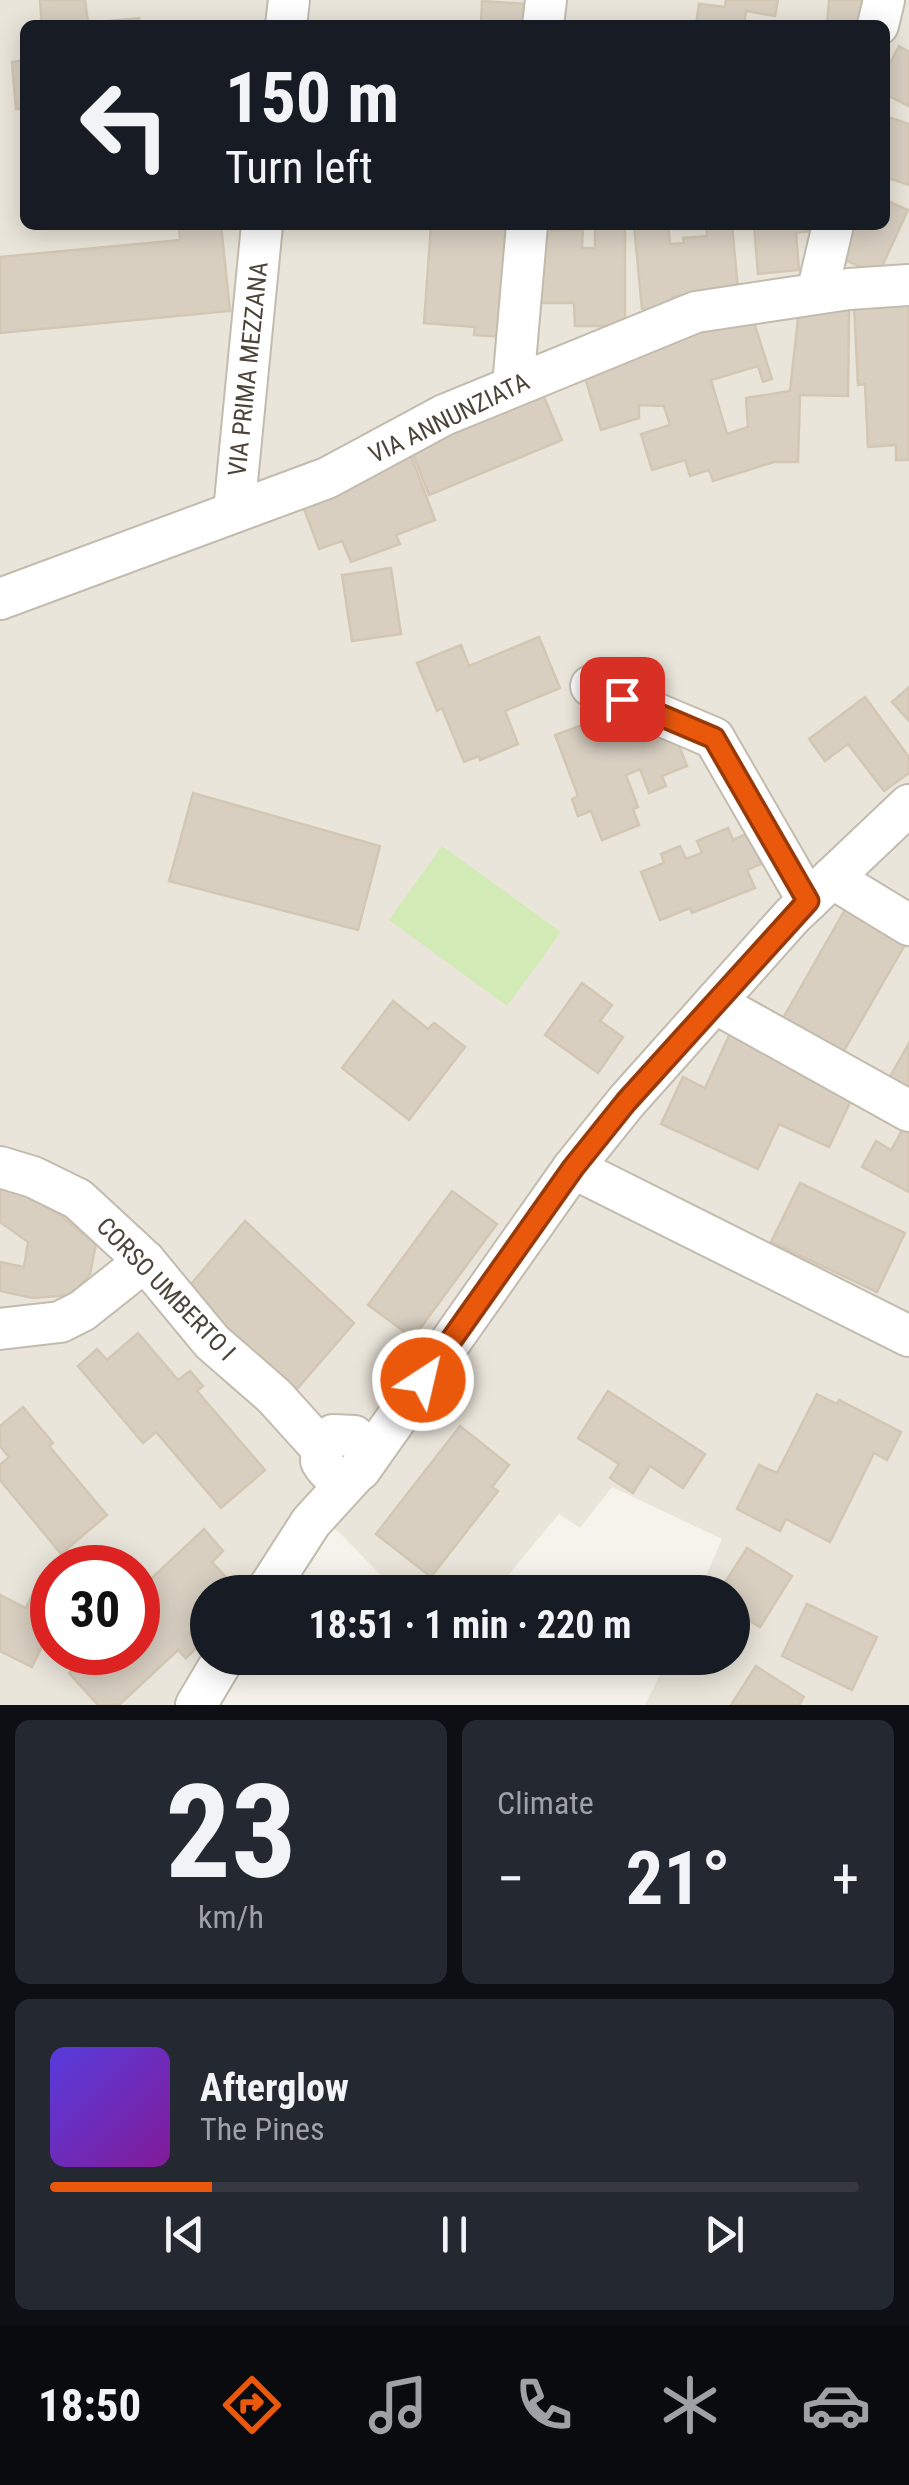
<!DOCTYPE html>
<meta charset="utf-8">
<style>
:root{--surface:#171b24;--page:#242831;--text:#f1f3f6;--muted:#9ea1a6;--line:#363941;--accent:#ea580c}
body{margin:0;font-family:"Roboto Condensed",sans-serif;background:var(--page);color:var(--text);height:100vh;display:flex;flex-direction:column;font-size:38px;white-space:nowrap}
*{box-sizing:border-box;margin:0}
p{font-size:32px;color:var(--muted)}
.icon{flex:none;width:55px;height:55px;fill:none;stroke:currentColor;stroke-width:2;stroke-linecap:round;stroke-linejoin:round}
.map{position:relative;height:1705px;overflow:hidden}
.side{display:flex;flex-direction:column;gap:15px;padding:15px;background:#0d0f14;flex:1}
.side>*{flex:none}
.hud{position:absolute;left:20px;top:20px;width:870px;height:210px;border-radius:15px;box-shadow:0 5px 25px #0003;background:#171b24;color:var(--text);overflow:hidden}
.speed{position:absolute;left:30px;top:1545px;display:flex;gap:20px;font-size:50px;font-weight:700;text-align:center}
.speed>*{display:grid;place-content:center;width:130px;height:130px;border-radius:50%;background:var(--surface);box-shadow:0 5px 25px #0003;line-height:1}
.speed .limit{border:15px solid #d22;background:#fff;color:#111}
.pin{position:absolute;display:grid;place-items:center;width:85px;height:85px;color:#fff;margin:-42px;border-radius:20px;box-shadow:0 5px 15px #0006}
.me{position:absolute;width:110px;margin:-55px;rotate:35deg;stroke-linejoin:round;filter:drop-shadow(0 0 8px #0008)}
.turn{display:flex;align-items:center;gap:35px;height:210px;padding:0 40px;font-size:45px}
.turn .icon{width:130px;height:130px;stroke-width:2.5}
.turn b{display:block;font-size:70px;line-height:85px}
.big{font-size:75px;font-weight:700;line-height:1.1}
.side .widget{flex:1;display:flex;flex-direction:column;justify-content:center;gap:15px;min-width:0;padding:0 35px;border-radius:15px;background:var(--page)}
.side .dial{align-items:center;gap:0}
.dial b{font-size:130px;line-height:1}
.song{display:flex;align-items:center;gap:30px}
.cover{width:120px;height:120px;border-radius:15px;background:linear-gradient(135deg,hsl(250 70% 55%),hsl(290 70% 35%))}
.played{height:10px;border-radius:5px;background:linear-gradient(90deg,var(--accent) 20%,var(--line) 20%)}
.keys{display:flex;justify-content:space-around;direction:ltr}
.heat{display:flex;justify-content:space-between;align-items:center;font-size:55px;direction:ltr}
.side .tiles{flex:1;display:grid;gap:15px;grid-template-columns:1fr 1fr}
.widget:last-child{grid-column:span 2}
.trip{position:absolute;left:190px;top:1575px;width:560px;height:100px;border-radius:50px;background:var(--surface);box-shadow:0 5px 25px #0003;font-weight:700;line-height:100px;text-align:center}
.tab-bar{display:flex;height:160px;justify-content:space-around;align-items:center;background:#090b0e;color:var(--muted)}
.tab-bar .icon{width:70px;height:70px}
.tab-bar .current{color:var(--accent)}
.tab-bar b{font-size:45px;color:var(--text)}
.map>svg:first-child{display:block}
</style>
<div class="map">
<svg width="909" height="1705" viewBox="0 0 909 1705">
<rect width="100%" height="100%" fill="#f6f3ec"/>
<!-- residential -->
<path fill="#eae5da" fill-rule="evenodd" d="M0 0H909V1705H645L668 1658H732V1592H699L722 1539 612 1487 580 1528 559 1514 494 1592H397L338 1531 297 1511 250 1592H208L207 1656 174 1705H0ZM25 25H885V225H25ZM52 1568H138V1652H52Z"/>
<!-- green -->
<path fill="#d2eab5" d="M442 846 561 932 507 1006 389 920Z"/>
<!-- building -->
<g fill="#d8cfc1" stroke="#d3c7b4" stroke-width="2.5">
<path d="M40 0H85L88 23 139 18 140 25H42Z"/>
<path d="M726 0H778L775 16 746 11 744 25H696L699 4 725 7Z"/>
<path d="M829 0H873L870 25H827Z"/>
<path d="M482 1 540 5 539 25H481Z"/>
<path d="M899 46 909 52V106L885 94V73Z"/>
<path d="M25 60V109H16L12 62Z"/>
<path d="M885 116 909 124V185L885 177Z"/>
<path d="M885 200 908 210 878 275 832 254 845 225H885Z"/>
<path d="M179 225H221L230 311 0 333V257L180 240Z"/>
<path d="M431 225H518L504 337 474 335 475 327 424 323Z"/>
<path d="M595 225H625V326H575L574 303H533V231L583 230 582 248H595Z"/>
<path d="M634 225H668L670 244 684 243 683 238 707 236 706 225H732L738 290 672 297 673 306 642 309Z"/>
<path d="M754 225H810L811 231 796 233 799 270 758 274Z"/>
<path d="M909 302V460H896V445L868 447 865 384 858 385 854 305Z"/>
<path d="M799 310 849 311 848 396 800 395 798 462H774L713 481 709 470 690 476 685 460 652 470 641 434 670 425 664 406 639 405V418L601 430 583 371 751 313 772 379 763 382 758 366 711 380 727 434 748 427 746 398 790 391Z"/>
<path d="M542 392 562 440 429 495 410 446Z"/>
<path d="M411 456 435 520 396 535 400 544 351 562 342 541 319 549 300 498Z"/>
<path d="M391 568 401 634 352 641 342 575Z"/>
<path d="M539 637 560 688 505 711 518 744 480 760 479 756 464 762 442 708 437 711 417 663 461 645 469 666Z"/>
<path d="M909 687V721L892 702Z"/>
<path d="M865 697 909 757V773L884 791 848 744 825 761 809 739Z"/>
<path d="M609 715 618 740 669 720 687 766 662 776 666 786 649 793 640 769 626 775 638 807 633 809 639 825 602 840 591 811 578 816 572 799 578 796 555 735Z"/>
<path d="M193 793 380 846 358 930 169 881Z"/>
<path d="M728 828 733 840 749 833 761 864 747 870 755 888 692 913 690 908 660 920 641 872 664 863 661 854 680 846 686 859 702 853 697 841Z"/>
<path d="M846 908 906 943 842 1054 782 1020Z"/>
<path d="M582 983 612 1005 600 1021 623 1037 598 1073 545 1035Z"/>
<path d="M393 1001 428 1029 434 1023 465 1047 409 1120 342 1068Z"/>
<path d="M733 1027 857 1088 829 1147 779 1124 758 1169 661 1124 683 1077 705 1088Z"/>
<path d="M909 1043V1094L887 1082Z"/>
<path d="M907 1122 909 1123V1192L862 1167 876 1141 891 1150Z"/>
<path d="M0 1179 60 1215 96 1244 90 1274 71 1295 33 1298 0 1291V1262L24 1267 28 1242 0 1222Z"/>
<path d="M800 1183 905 1233 877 1292 771 1242Z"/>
<path d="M452 1191 497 1224 413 1338 368 1305Z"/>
<path d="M245 1221 354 1323 297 1389 185 1291Z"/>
<path d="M138 1333 178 1380 190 1371 203 1386 197 1391 265 1470 221 1508 156 1432 143 1443 78 1366 97 1349 107 1360Z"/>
<path d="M608 1391 705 1454 683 1488 650 1466 633 1493 610 1478 619 1464 578 1438Z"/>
<path d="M817 1394 837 1404 839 1400 901 1432 887 1460 874 1453 830 1542 786 1519 780 1531 737 1509 759 1465 777 1473Z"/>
<path d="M23 1407 53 1443 49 1446 107 1515 61 1554 0 1480V1465L9 1457 0 1446V1426Z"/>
<path d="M460 1426 509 1465 492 1487 498 1491 431 1577 376 1534Z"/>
<path d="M204 1529 223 1551 212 1562 237 1589 234 1592H208V1617L190 1633 201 1644 186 1658 178 1650 119 1705H98L69 1673 91 1652H138V1591Z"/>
<path d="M747 1548 792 1576 760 1627 732 1610V1592H719Z"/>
<path d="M40 1577 52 1584V1649L43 1644 32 1667 0 1651V1595L26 1608Z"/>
<path d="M807 1604 877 1637 852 1690 782 1656Z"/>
<path d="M756 1666 804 1697 799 1705H731Z"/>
</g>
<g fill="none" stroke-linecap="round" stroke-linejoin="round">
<defs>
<g id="minor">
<path d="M286 25 289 0"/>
<path d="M543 25 546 0"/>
<path d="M878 25 884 0"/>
<path d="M817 293 833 225"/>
<path d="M513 386 527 225"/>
<path d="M234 512 262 225"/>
<path d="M0 599 327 478 444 415 696 312 849 289 909 285"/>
<path d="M591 686 714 738 808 901"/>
<path d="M832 878 909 925"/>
<path d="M716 1001 715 1003 909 1111"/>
<path d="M0 1167 33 1177 78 1199 145 1261 212 1342 274 1396 322 1449"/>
<path d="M573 1168 909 1336"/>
<path d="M0 1329 60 1322 82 1311 145 1261"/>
<path d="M364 1463V1447L354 1436 333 1435 322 1449 321 1461C330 1477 344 1483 360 1470L573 1168 626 1102 792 916 909 805"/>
<path d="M266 1592 311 1522 353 1476"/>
<path d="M196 1705 224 1658"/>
</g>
</defs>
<!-- minor casing -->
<use href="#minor" stroke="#c2bbae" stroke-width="44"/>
<!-- minor -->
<use href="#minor" stroke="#fff" stroke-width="40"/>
</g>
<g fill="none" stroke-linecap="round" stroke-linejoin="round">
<defs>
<path id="route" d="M423 1380 573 1168 626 1102 808 901 714 738 622 699"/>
</defs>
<!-- route casing -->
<use href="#route" stroke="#983908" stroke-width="25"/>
<!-- route -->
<use href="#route" stroke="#ea580c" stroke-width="18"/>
</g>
<g text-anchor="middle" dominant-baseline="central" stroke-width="9" stroke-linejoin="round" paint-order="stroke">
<!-- street labels -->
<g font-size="25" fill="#4b4439" stroke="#fff">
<text transform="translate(248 369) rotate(-84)">VIA PRIMA MEZZANA</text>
<text transform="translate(449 418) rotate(-26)">VIA ANNUNZIATA</text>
<text transform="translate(166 1289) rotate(46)">CORSO UMBERTO I</text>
</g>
</g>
</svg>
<div class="speed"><div class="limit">30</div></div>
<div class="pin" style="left:622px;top:699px;background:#d93025"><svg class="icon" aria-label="arrive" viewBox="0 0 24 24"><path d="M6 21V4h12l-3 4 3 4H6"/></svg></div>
<svg class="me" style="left:423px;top:1380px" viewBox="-20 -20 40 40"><circle r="17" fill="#ea580c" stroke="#fff" stroke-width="3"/><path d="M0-11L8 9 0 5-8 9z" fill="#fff"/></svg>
<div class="trip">18:51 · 1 min · 220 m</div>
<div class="hud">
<div class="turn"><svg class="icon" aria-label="left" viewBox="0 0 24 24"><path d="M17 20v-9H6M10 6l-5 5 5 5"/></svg><div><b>150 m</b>Turn left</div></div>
</div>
</div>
<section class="side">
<div class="tiles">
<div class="widget dial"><b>23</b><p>km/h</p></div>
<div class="widget"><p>Climate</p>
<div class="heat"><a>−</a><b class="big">21°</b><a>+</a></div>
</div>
<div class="widget">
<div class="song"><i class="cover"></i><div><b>Afterglow</b><p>The Pines</p></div></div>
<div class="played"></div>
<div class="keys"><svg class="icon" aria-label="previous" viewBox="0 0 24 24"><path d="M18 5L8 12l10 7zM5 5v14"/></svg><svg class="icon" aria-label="pause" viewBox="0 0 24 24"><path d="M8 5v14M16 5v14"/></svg><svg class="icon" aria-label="next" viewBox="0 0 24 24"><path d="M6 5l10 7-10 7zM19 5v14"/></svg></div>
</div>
</div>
</section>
<nav class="tab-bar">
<b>18:50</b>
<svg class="icon current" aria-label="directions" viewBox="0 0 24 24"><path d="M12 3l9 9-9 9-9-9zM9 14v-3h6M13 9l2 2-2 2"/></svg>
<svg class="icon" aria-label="music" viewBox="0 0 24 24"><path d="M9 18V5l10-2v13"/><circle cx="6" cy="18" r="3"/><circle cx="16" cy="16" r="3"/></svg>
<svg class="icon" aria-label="phone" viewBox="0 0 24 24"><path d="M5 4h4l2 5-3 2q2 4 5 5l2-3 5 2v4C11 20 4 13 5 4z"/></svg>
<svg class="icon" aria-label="climate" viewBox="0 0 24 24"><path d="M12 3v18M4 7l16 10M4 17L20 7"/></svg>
<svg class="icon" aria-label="car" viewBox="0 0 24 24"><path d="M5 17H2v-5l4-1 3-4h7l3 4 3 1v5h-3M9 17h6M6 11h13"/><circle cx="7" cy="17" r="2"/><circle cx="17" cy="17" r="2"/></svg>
</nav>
